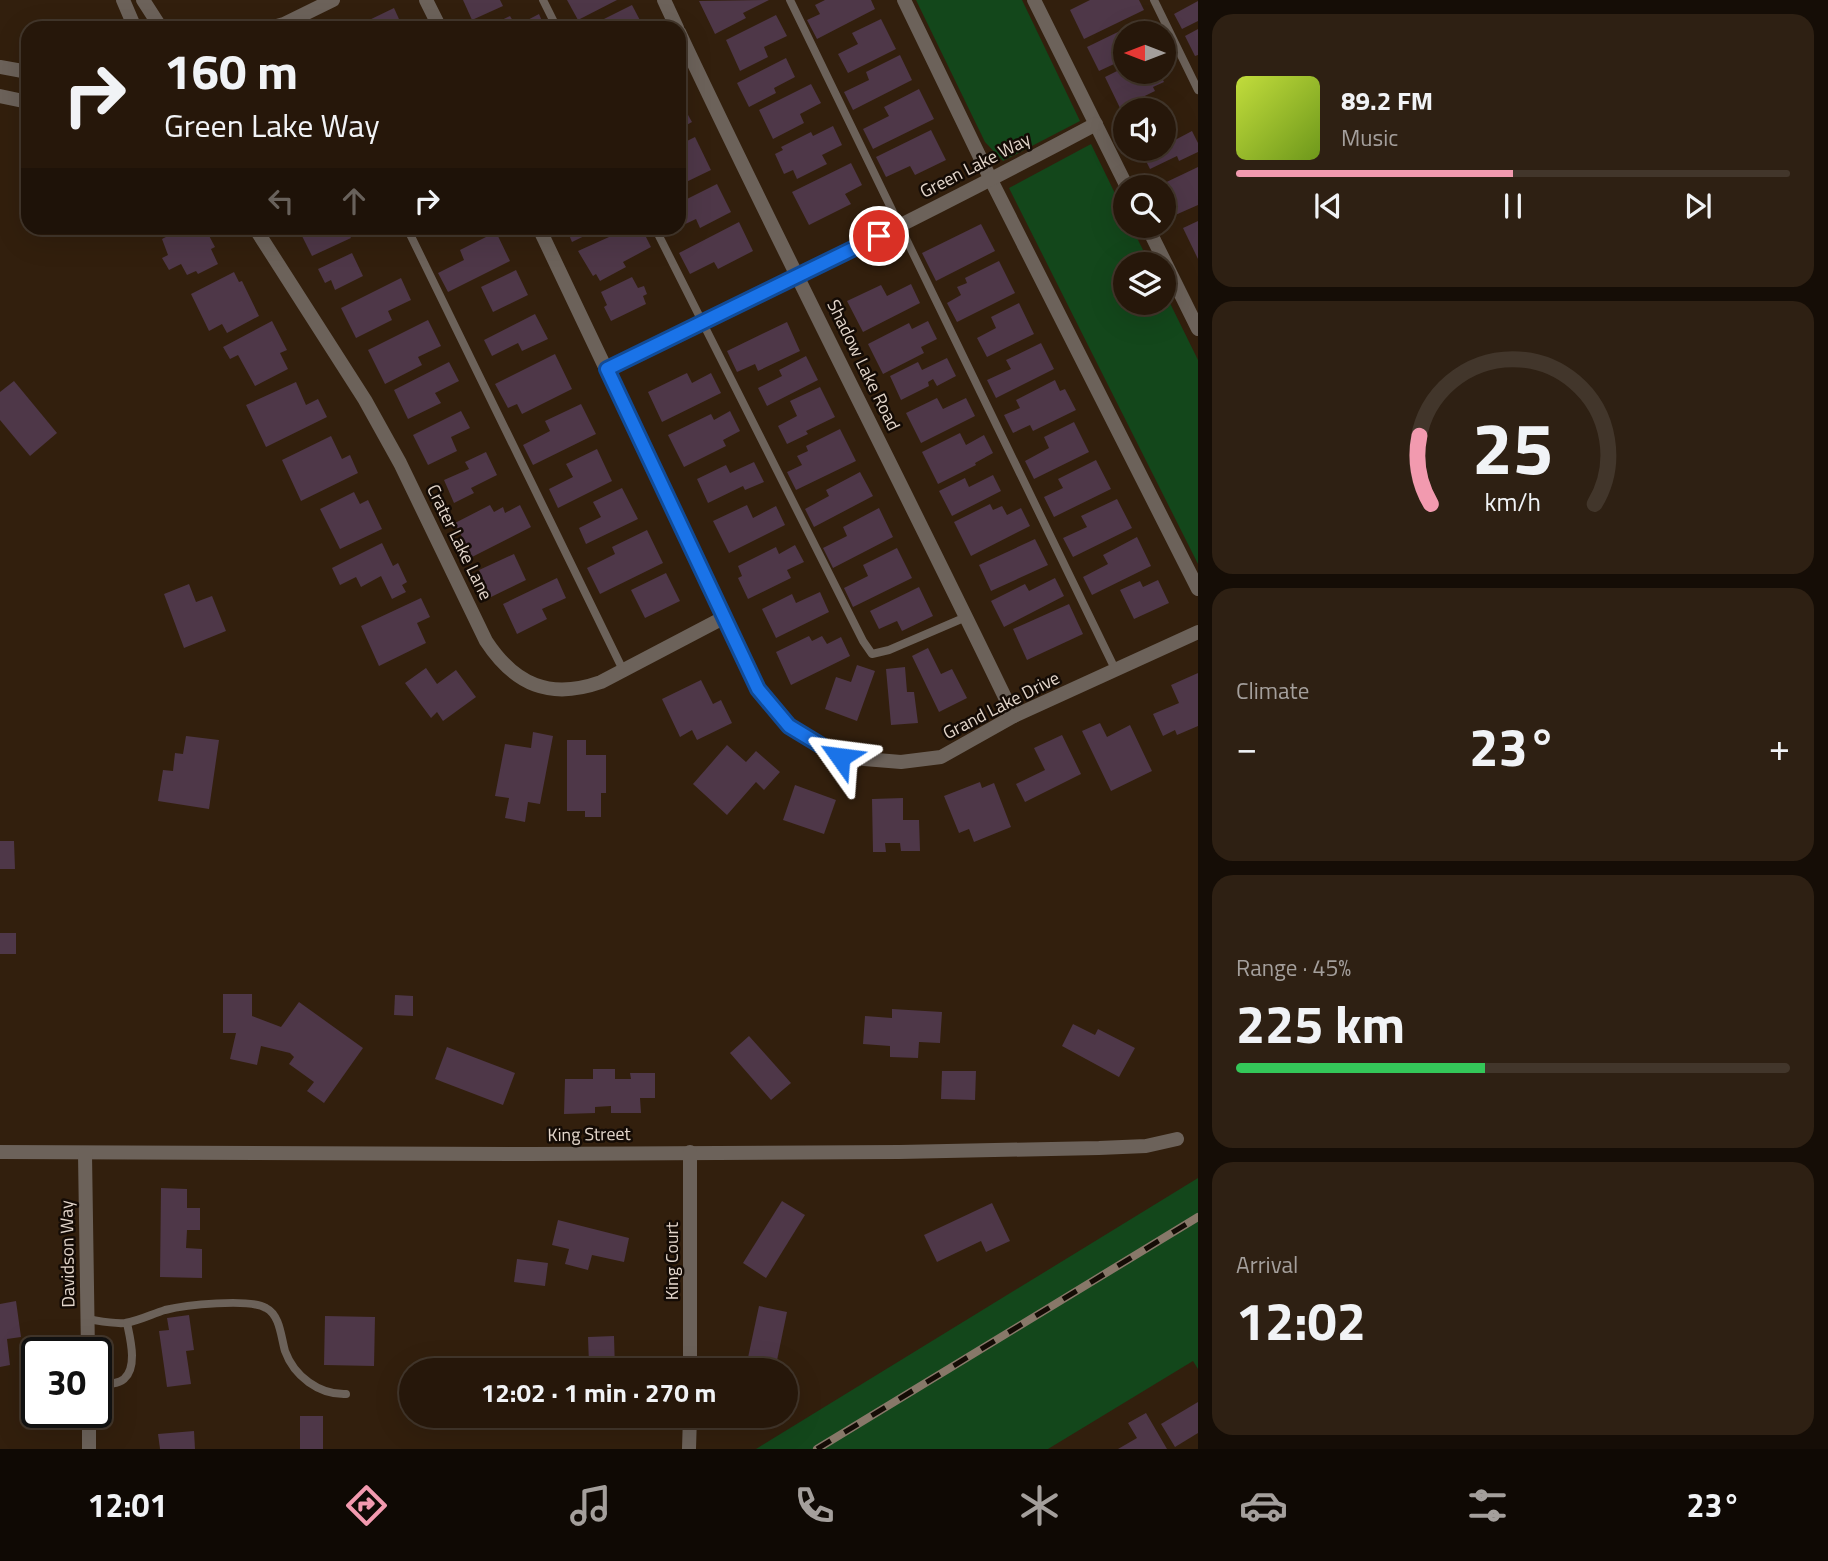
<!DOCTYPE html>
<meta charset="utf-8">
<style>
:root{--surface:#26170a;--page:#2e2013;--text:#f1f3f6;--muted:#a49f9c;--line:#42362b;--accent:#f29aaf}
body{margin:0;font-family:"Titillium Web",sans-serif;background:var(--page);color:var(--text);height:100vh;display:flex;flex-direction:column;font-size:26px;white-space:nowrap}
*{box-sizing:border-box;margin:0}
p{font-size:23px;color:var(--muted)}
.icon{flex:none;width:38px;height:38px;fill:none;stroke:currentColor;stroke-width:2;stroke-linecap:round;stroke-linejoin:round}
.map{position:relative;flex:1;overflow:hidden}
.drawer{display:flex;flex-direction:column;gap:14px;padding:14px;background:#150d06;width:630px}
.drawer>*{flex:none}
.banner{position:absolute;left:21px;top:21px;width:665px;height:214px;border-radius:21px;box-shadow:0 7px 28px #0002,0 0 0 2px var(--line);background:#26170a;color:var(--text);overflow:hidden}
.needle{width:46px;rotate:270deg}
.buttons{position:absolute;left:1113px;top:21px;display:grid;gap:14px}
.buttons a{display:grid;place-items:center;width:63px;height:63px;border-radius:50%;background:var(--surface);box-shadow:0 7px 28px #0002,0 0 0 2px var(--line);font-size:35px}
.speed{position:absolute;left:21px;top:1337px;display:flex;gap:14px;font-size:35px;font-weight:700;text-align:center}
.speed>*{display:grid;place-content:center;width:91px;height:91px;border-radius:50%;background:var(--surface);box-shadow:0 7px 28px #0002,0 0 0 2px var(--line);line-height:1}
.speed .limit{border:4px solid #111;border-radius:10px;background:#fff;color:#111}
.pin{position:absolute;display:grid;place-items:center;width:60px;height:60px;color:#fff;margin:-30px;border:4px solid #fff;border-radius:50%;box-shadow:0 2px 7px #0007}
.me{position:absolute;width:77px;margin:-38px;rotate:301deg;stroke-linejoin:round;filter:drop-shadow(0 0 5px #0008)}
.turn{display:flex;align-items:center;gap:24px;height:147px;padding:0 28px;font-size:32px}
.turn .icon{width:91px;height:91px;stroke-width:2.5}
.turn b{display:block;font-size:49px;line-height:60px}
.lanes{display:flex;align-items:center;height:66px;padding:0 28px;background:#0003;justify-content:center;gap:35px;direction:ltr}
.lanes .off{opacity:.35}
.big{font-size:52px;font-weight:700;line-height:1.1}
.drawer .widget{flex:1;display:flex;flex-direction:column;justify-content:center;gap:10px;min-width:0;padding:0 24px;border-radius:21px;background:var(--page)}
.drawer .dial{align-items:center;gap:0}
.dial svg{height:182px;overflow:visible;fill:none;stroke:var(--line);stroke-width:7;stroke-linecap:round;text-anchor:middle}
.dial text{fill:var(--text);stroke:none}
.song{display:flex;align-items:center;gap:21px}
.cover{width:84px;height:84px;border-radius:10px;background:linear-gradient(135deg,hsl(70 70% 55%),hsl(80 70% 35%))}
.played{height:7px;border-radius:4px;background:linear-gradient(90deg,var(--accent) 50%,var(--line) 50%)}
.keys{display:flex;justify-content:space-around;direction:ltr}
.heat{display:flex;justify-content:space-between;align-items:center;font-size:38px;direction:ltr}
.charge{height:10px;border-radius:5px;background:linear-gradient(90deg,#34c759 45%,var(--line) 0)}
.trip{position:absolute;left:399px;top:1358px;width:399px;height:70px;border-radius:35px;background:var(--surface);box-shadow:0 7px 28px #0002,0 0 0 2px var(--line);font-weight:700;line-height:70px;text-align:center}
.menu{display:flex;height:112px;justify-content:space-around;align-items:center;background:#0f0904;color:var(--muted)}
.menu .icon{width:49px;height:49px}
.menu .on{color:var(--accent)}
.menu b{font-size:32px;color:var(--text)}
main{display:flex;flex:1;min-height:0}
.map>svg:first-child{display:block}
</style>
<main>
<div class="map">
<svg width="1198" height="1449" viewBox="0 0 1198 1449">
<rect width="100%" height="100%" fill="#321f0d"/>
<!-- green -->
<g fill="#13471b">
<path d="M916 0H1022L1080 121 1003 161 985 142Z"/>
<path d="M1091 144 1125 214V226H1131L1150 264H1125V303H1164V291L1198 360V564L1009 188Z"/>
<path d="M1198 1178V1369L1193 1361 1048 1449H756Z"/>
</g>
<!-- building -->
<g fill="#4e3748">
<path d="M463 0H500L503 6 472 20Z"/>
<path d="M567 0H617L578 20Z"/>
<path d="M769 0 743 13 746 18 715 34 699 1Z"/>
<path d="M825 0H871L875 9 817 39 807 20 820 14 815 5Z"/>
<path d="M1090 0H1139L1144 10 1084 39 1070 10Z"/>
<path d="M1198 1V21L1182 29 1174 14Z"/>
<path d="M632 5 644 28H606L602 20Z"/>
<path d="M394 8 403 28H365L363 23Z"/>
<path d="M539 14 545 28H485L510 16 516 26Z"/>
<path d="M776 15 787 36 764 47 768 57 740 71 726 40Z"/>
<path d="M881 19 896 49 848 73 838 54 858 44 852 33Z"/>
<path d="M1198 29V55L1195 56 1185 36Z"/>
<path d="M1120 31 1123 38 1125 37V59L1099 71 1087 47Z"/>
<path d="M900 55 912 80 853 110 844 92 869 80 866 72Z"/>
<path d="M786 58 795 77 774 88 776 93 749 107 737 83Z"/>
<path d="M1125 67V72H1159L1164 82 1153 87 1155 91 1120 108 1105 77Z"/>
<path d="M811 84 821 103 800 114 804 123 773 139 759 110Z"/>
<path d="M919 89 934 119 873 149 863 129 889 116 884 107Z"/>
<path d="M679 99 692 122 679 129Z"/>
<path d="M833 126 842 145 822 155 827 164 797 179 793 170 784 174 775 154 783 150 781 147 811 132 813 136Z"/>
<path d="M1169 127 1175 140 1192 131 1198 143V152L1179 161 1177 156 1150 169 1140 149H1164V129Z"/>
<path d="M931 130 946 160 915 175 910 166 886 177 876 157Z"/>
<path d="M695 137 711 170 682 184 679 178V145Z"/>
<path d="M851 163 862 185 845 194 851 204 809 225 792 192Z"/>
<path d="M1198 167V205L1173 216 1164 197V187H1156Z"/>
<path d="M717 184 731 212 700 228 696 219 679 227V203Z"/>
<path d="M1198 221V259L1183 228Z"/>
<path d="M739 222 753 251 718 269 714 262 690 274 679 253Z"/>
<path d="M981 224 995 251 936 281 922 253Z"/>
<path d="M183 228H205L215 247 211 249 218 264 198 274 196 271 187 275 181 264 169 270 162 258 168 255 162 239Z"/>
<path d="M298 228H346L351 238 312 256Z"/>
<path d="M566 228H601L572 242Z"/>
<path d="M629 228 630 230 636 228 642 229 651 247 623 262 626 267 600 281 596 274 593 276 578 251Z"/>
<path d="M496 232 510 261 448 292 438 273 464 260 460 250Z"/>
<path d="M352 253 363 276 335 290 331 280 325 283 318 269Z"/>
<path d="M999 261 1015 293 957 322 947 303 961 295 957 287 967 283 965 278Z"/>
<path d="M516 270 528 295 493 312 481 287Z"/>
<path d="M234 272 239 282 242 281 259 316 227 333 222 324 209 331 191 294Z"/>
<path d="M632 277 638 288 644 286 647 294 643 296 646 304 611 321 604 307 607 305 601 292Z"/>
<path d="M401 278 411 300 388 311 392 320 356 338 341 308Z"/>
<path d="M911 284 920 303 863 332 847 301 881 285 887 296Z"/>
<path d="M1019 303 1034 334 987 357 977 338 996 328 991 317Z"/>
<path d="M535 314 548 339 522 351 518 343 492 356 484 340Z"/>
<path d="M428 320 441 346 418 357 422 365 385 384 368 350Z"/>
<path d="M272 321 287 350 280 353 288 369 255 386 238 355 230 359 223 347Z"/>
<path d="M928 321 937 339 921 347 924 353 883 374 868 344 909 323 912 329Z"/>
<path d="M787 322 800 351 758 371 755 364 737 372 727 351Z"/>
<path d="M1041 343 1054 369 996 398 987 380 1011 369 1006 360Z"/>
<path d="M555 354 572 389 522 414 517 404 508 408 495 384Z"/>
<path d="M806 356 818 380 767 406 758 388 782 376 779 370Z"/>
<path d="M947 358 956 376 937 386 933 379 928 382 929 386 901 400 890 376 918 362 922 370Z"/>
<path d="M449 362 459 381 435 393 441 403 408 419 394 390Z"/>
<path d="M687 373 692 383 711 373 721 393 662 422 648 392Z"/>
<path d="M1055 380 1060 391 1065 389 1076 410 1033 431 1030 425 1013 433 1004 415 1020 408 1016 400Z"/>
<path d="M14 381 57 433 30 456 0 420V392Z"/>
<path d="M296 382 306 405 318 399 327 417 266 447 246 405Z"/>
<path d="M820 387 835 417 806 431 808 434 787 444 778 426 797 416 790 401Z"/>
<path d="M937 398 943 409 966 398 975 416 921 443 906 413Z"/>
<path d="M581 404 596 434 533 465 523 445 550 431 545 421Z"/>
<path d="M461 411 470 428 451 437 457 451 428 465 413 435Z"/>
<path d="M730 411 740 431 723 440 726 446 684 467 668 435 711 414 714 420Z"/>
<path d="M1074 422 1089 452 1034 479 1025 461 1049 448 1044 437Z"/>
<path d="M840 429 856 461 796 490 787 472 802 465 797 456 808 451 806 446Z"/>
<path d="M960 433 966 445 984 435 993 453 975 463 976 465 938 484 922 452Z"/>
<path d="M331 436 342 459 350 455 358 473 301 501 282 460Z"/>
<path d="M597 449 612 481 558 508 549 489 573 477 566 464Z"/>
<path d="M486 452 497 475 471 488 474 493 454 503 444 480 469 469 465 462Z"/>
<path d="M1096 460 1111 489 1054 517 1044 497 1063 488 1058 479Z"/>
<path d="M754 462 764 482 745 490 743 486 708 503 697 479 726 465 730 473Z"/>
<path d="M860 472 873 496 814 527 805 509 829 496 826 490Z"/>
<path d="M993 475 1001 491 952 516 939 491 965 478 969 487Z"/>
<path d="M622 488 638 519 586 544 579 528 601 517 593 502Z"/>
<path d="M354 492 360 504 368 500 382 529 340 549 320 509Z"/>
<path d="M1117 499 1132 528 1073 557 1063 538 1087 527 1081 516Z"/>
<path d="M990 504 993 510 1002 506 1007 515 1021 508 1030 526 971 556 954 522Z"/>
<path d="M490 505 494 512 503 507 505 513 520 505 531 527 472 557 455 523Z"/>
<path d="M747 505 753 518 776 506 785 525 729 553 713 521Z"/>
<path d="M879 508 893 537 833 568 823 548 847 536 843 527Z"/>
<path d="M647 530 663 563 600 594 587 568 615 554 612 547Z"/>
<path d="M1137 537 1151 566 1092 595 1083 577 1108 564 1103 555Z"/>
<path d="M1035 539 1048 565 991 591 979 565Z"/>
<path d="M382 543 393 566 398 563 407 582 402 585 406 592 392 599 381 576 361 587 356 577 340 585 332 568Z"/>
<path d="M795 545 804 562 787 570 791 578 748 599 738 578 742 576 738 566 776 547 779 554Z"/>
<path d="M897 548 912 578 853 607 844 588 868 576 863 565Z"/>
<path d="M514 554 526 580 491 597 479 570Z"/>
<path d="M666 573 680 601 645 618 631 590Z"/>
<path d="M557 578 566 598 542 609 547 619 517 634 503 604Z"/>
<path d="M1055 578 1064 596 1004 627 991 601 1025 584 1029 591Z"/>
<path d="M1158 580 1169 603 1134 619 1120 590 1140 581 1143 587Z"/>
<path d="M189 584 196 602 212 596 226 631 184 648 164 594Z"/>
<path d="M919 587 933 616 902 631 897 621 879 629 870 611Z"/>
<path d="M820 592 829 612 776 638 762 609 792 594 796 603Z"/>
<path d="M421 598 430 617 417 623 426 643 379 666 361 626Z"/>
<path d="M1069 604 1083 634 1027 660 1013 629Z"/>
<path d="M809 636 812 641 822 636 827 644 841 637 850 656 791 685 776 652Z"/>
<path d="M928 648 941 674 952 669 967 698 939 712 912 656Z"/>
<path d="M857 665 875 671 857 721 825 709 836 677 851 682Z"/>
<path d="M905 667 907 692H914L918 723 891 725 886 669Z"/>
<path d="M426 668 437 684 456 670 476 697 443 721 437 712 431 718 405 683Z"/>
<path d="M1198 673V726L1177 735 1175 730 1163 736 1153 714 1179 703 1171 685Z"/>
<path d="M701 680 713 704 721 700 732 723 697 740 692 730 680 737 662 699Z"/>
<path d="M1100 723 1107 737 1130 725 1152 771 1111 791 1082 731Z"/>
<path d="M533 732 553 736 540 804 528 802 525 822 505 818 509 798 495 796 505 744 531 748Z"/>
<path d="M1062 735 1081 774 1025 802 1016 784 1045 770 1034 748Z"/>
<path d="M186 736 219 740 209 809 158 801 163 770 173 771 175 753 183 754Z"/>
<path d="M567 740H586V755H606V793H601V817H585V811H567Z"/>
<path d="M727 745 746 762 756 751 780 772 764 790 756 782 727 815 693 784Z"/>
<path d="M980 782 982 788 994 783 1011 827 974 842 969 829 959 833 944 796Z"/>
<path d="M795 785 836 800 824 834 783 820Z"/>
<path d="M903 798V820H919L920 851H901L900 843H885L886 852H873L872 799Z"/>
<path d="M0 841H14L15 869H0Z"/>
<rect x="0" y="933" width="16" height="21"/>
<path d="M223 994H252V1016L281 1027 299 1002 363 1048 324 1103 307 1091 314 1082 289 1064 294 1057 290 1053 261 1046 257 1065 230 1059 236 1033H223Z"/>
<path d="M395 995 413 996V1016L394 1015Z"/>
<path d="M892 1009 942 1012 940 1043 919 1042 918 1058 890 1057V1046L863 1044 865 1016 892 1018Z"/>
<path d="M1073 1024 1095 1035 1098 1029 1135 1048 1119 1077 1062 1046Z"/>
<path d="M749 1036 791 1083 771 1100 730 1053Z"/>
<path d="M447 1047 515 1073 503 1105 435 1079Z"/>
<path d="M593 1069H615V1079H631L630 1073H655V1098H640L641 1113H611V1106L595 1107V1113L564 1114 565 1079H593Z"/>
<path d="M942 1071H976L975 1100 941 1099Z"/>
<path d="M161 1188 187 1189V1208H200V1230H187L186 1248 202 1249V1278L160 1277Z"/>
<path d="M782 1201 805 1215 766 1278 743 1263Z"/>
<path d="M992 1203 1010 1241 986 1252 981 1241 937 1262 924 1235Z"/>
<path d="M558 1220 629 1238 624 1262 592 1255 588 1270 565 1264 569 1249 552 1245Z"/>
<path d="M517 1259 548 1263 545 1286 514 1282Z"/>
<path d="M16 1301 21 1337 7 1339 10 1365 0 1367V1304Z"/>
<path d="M759 1306 787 1312 775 1370 746 1367Z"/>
<path d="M189 1315 194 1350 186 1351 191 1384 167 1387 159 1331 169 1330 167 1318Z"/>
<path d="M325 1316 375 1317 374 1366 324 1365Z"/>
<path d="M614 1336 615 1370H578V1364H589L588 1337Z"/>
<path d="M514 1360V1370H478V1361Z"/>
<path d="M1198 1402V1433L1175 1447 1161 1424Z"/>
<path d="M1146 1413 1167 1449H1118L1137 1438 1128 1423Z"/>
<rect x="300" y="1416" width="23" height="33"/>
<path d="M194 1431 195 1449H160L158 1434Z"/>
</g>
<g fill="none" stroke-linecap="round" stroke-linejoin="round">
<!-- service -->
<g stroke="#6c625a" stroke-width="8">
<path d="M543 0 557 28"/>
<path d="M790 0 1116 671"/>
<path d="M1154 0 1198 90"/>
<path d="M302 16 309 28"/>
<path d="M407 228 623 670"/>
<path d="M655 228 863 641 872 654 889 650 966 617"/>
<path d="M87 1319C100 1321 112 1324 125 1323 139 1321 152 1314 165 1310 185 1305 249 1298 266 1308 280 1315 281 1337 285 1351 294 1376 319 1395 346 1394"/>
<path d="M96 1384C105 1384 117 1385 124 1379 138 1367 130 1338 127 1323"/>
</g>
<!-- minor -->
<g stroke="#6c625a" stroke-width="14">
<path d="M123 0 135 28"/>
<path d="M143 0 161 28"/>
<path d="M426 0 440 28"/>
<path d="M664 0 677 28"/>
<path d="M904 0 991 180 1198 589"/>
<path d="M1034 0 1127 187"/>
<path d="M270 28 284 24 333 0"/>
<path d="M679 32C787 262 904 487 1014 716"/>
<path d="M0 67 28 72"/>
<path d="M0 96 28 102"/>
<path d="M1147 226 1198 329"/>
<path d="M255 228 365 400 400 463 486 641C515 685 550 700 601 682L723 618"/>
<path d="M539 228 758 689 789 726 840 757 901 762 941 757 1014 716 1198 632"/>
<path d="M607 369C771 290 935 210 1096 124"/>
<path d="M0 1152 533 1154 899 1152 1099 1148 1146 1146 1177 1139"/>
<path d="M690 1152V1370"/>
<path d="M85 1154 88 1353"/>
<path d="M89 1412V1449"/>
<path d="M689 1449 690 1416"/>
</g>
<defs>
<path id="rail" d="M817 1449 1198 1217"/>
</defs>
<!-- rail casing -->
<use href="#rail" stroke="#887869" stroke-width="8"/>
<!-- rail -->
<use href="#rail" stroke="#140b05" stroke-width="5" stroke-dasharray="16" stroke-linecap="butt"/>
</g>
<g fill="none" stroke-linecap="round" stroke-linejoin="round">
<defs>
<path id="route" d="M840 757 789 726 758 689 607 369 879 236"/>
</defs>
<!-- route casing -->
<use href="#route" stroke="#114b97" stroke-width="18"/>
<!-- route -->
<use href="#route" stroke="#1a73e8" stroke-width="12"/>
</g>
<g text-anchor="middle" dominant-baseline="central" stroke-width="5" stroke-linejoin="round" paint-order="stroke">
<!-- street labels -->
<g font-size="18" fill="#e3d6cb" stroke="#140b05">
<text transform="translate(975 165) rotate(-27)">Green Lake Way</text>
<text transform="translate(864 365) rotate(64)">Shadow Lake Road</text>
<text transform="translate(460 542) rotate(64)">Crater Lake Lane</text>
<text transform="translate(1001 705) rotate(-27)">Grand Lake Drive</text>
<text transform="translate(589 1134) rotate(-1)">King Street</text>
<text transform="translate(67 1254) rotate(-91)">Davidson Way</text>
<text transform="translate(671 1261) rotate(-90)">King Court</text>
</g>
</g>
</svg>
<div class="buttons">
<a><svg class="needle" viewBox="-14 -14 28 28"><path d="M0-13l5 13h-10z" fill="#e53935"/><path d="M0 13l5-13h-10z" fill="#a49f9c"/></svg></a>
<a><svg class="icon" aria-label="sound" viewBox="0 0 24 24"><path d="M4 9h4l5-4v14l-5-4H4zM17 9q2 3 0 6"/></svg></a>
<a><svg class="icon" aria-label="search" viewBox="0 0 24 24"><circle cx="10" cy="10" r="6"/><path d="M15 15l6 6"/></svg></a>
<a><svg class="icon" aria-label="layers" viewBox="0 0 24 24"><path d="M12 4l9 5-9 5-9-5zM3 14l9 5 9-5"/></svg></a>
</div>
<div class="speed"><div class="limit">30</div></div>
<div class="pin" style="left:879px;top:236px;background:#d93025"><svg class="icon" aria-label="arrive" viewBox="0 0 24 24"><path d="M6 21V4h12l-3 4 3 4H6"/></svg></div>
<svg class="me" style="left:840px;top:757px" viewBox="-20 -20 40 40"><path d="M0-17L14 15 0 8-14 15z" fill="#1a73e8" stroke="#fff" stroke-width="4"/></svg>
<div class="trip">12:02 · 1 min · 270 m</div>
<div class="banner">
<div class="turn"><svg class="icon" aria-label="right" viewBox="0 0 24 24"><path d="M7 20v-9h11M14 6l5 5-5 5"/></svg><div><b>160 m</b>Green Lake Way</div></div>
<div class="lanes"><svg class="icon off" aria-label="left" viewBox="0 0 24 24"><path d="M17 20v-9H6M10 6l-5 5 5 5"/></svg><svg class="icon off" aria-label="ahead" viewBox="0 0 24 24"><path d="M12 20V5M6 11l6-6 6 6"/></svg><svg class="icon" aria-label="right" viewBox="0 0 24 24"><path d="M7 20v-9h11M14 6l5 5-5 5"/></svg></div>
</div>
</div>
<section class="drawer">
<div class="widget">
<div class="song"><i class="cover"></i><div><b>89.2 FM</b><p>Music</p></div></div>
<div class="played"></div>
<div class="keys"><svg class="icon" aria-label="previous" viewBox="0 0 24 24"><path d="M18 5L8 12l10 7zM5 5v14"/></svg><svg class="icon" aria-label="pause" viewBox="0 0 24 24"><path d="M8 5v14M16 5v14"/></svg><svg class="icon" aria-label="next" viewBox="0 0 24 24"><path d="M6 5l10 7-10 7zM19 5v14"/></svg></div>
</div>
<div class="widget dial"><svg viewBox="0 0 100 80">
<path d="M14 69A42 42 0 1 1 86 69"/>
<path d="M14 69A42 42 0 0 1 9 39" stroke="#f29aaf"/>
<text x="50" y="56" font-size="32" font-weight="700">25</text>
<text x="50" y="72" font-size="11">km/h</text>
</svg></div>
<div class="widget"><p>Climate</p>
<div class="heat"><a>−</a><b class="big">23°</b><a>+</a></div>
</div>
<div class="widget"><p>Range · 45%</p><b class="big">225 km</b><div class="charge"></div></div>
<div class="widget"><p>Arrival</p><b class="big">12:02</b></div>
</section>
</main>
<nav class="menu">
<b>12:01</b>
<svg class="icon on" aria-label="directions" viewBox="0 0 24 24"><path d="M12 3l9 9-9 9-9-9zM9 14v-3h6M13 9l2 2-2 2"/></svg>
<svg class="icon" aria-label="music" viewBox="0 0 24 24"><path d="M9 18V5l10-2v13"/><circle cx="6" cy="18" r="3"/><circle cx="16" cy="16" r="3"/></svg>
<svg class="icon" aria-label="phone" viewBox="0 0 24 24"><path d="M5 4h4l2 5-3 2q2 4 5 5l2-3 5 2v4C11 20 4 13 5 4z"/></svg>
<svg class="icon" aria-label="climate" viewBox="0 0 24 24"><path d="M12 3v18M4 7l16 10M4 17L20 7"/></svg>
<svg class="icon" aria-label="car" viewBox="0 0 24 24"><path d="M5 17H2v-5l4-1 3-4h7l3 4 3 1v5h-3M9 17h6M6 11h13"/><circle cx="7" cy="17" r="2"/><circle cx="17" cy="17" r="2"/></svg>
<svg class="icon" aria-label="filters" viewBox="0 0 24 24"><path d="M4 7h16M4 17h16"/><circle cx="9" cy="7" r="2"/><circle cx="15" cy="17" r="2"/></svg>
<b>23°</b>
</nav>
